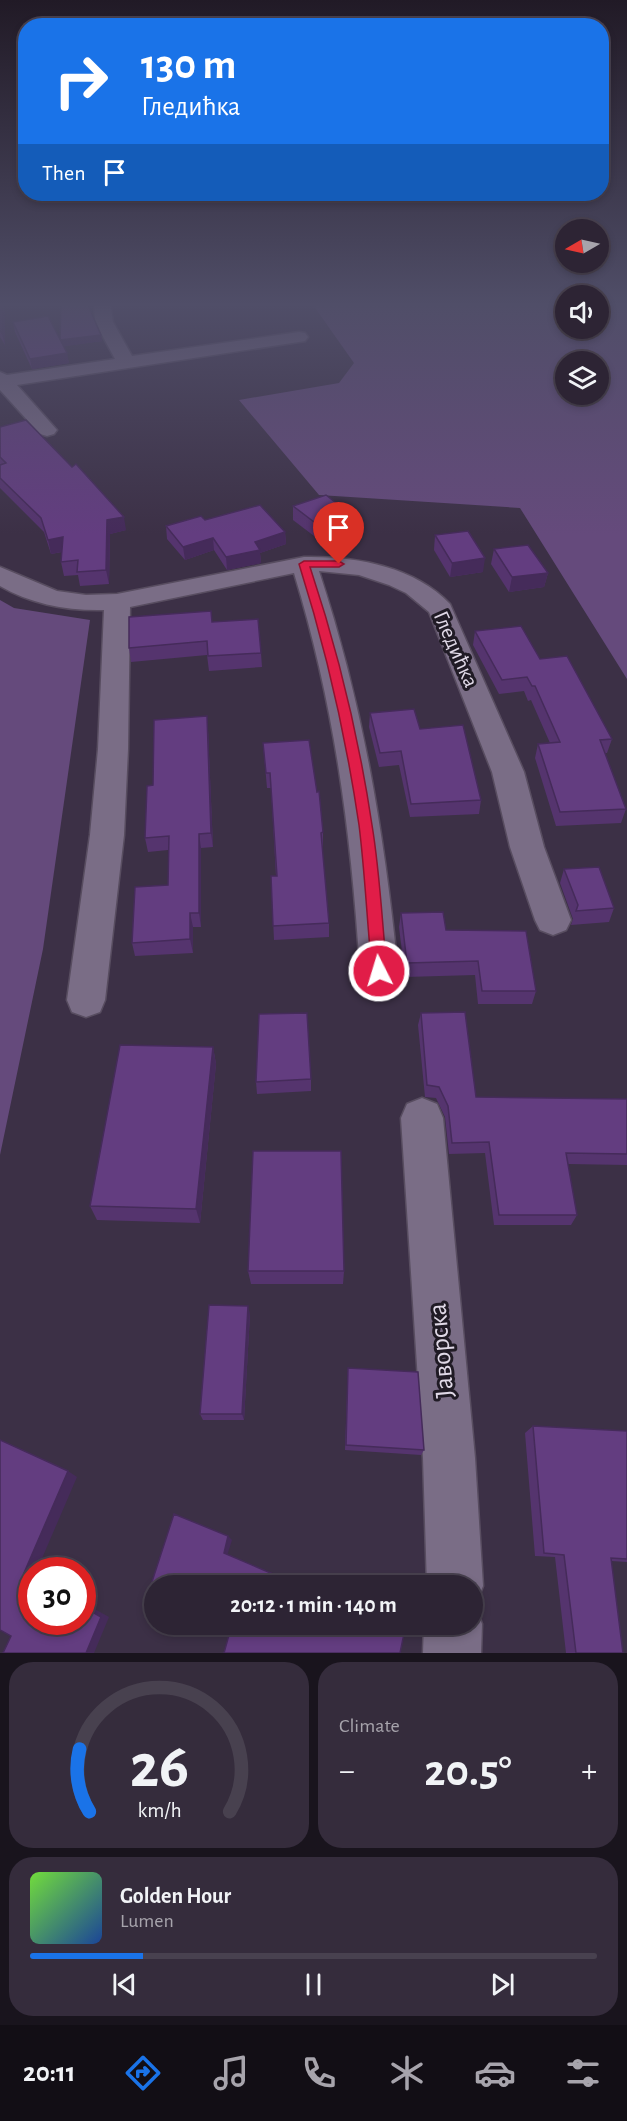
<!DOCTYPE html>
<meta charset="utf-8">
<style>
:root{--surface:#2d2434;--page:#352c3c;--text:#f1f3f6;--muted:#a7a4ac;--line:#48414f;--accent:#1a73e8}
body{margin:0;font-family:"Alegreya Sans",sans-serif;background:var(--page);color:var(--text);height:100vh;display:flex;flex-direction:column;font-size:22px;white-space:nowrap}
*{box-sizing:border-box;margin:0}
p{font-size:20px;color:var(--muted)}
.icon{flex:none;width:33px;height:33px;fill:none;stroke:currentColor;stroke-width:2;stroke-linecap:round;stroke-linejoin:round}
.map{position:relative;height:1653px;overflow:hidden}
.side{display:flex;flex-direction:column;gap:9px;padding:9px;background:#19141d;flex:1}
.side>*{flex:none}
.banner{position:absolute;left:18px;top:18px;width:591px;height:183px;border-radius:24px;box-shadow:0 3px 9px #0003,0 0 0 2px var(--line);background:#1a73e8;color:#fff;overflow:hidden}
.needle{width:39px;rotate:261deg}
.tools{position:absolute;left:555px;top:219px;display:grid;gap:12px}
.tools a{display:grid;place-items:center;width:54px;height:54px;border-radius:50%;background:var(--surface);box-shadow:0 3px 9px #0003,0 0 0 2px var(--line);font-size:30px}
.speed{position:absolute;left:18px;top:1557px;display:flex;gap:12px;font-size:30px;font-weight:700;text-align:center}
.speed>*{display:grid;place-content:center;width:78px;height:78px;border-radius:50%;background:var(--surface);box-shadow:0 3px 9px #0003,0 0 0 2px var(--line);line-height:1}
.speed .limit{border:9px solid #d22;background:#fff;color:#111}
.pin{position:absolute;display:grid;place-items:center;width:51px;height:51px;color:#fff;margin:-62px -26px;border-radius:50% 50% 50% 0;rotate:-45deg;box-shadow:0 0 6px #0007}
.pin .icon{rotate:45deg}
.me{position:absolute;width:66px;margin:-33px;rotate:355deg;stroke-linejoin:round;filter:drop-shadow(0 0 4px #0008)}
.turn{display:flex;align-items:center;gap:21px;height:126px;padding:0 24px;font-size:27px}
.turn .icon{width:78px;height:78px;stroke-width:2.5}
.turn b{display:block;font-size:42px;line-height:51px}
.then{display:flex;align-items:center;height:57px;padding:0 24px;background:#0003;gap:12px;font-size:22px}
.big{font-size:45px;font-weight:700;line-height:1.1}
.side .tile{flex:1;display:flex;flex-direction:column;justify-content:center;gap:9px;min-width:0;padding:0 21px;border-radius:24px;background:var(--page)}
.side .dial{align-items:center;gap:0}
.dial svg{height:156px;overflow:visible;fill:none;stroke:var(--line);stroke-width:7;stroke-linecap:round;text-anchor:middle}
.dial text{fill:var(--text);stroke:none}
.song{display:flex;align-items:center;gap:18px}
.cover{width:72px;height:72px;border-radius:9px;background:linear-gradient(135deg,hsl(100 70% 55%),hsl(220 70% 35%))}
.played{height:6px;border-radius:3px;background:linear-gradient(90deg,var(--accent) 20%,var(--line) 20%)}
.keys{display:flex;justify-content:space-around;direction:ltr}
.heat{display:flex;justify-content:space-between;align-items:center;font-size:33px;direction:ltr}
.side .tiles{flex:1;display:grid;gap:9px;grid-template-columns:1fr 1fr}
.tile:last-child{grid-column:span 2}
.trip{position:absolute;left:144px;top:1575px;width:339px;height:60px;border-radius:30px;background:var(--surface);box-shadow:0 3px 9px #0003,0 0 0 2px var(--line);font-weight:700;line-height:60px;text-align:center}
.tabs{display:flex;height:96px;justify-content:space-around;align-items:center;background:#120e15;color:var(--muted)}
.tabs .icon{width:42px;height:42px}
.tabs .current{color:var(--accent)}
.tabs b{font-size:27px;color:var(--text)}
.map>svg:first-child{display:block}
</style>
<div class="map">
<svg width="627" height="1653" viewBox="0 0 627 1653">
<rect width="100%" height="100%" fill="#3c3046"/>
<!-- green -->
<g fill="#654a7c" fill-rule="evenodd">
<path d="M311 302H565L566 328H598L599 302H627V679L520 508 319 495 239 400 339 383 354 363ZM566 362H598V394H566Z"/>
<path d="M0 600 14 608 90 620 43 949 0 1155Z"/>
</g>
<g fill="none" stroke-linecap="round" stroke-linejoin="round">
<defs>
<g id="street">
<path d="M94 302H110L113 322 132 356 299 332 305 333 308 337 305 341 299 342 17 385 57 430 54 434 47 436 40 434 0 390V372L7 375 115 359 95 322Z"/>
<path d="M304 557C355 556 414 566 450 604L524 772 544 847 571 920 566 930 553 935 540 930 535 920 510 847 492 772 429 612 406 593 389 585 359 575 319 571C363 705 384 831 398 971L392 982 379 987 366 982 360 971C351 833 335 707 294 573L130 607 128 749 124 835 105 1000 100 1012 86 1017 72 1012 67 1000 90 835 98 749 104 610C68 611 31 604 0 586V567L57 591 86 595 117 594Z"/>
<path d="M422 1098 437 1104 443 1118 475 1458 483 1586 475 1606 482 1624 481 1653H423L424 1624H472V1586H427L423 1458 401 1118 407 1104Z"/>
</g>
</defs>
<!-- street casing -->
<use href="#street" stroke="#584d60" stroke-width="3"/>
<!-- street -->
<use href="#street" fill="#7a6d86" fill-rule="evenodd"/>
</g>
<!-- wall -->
<g fill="#55346e">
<path d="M0 303H5V345L0 337Z"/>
<path d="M88 305 101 335 102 341 64 346 69 363 32 369 15 332 13 322 60 340Z"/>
<path d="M0 427 126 530 110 534 109 584 80 586 78 575 64 576 61 562 62 552 51 554 44 532 0 488Z"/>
<path d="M293 506 350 514V528L318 539 293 520Z"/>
<path d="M205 520 285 532 286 544 260 553 261 563 227 570 214 550 185 560 167 539 166 526Z"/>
<path d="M435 535 483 572 450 577 434 550Z"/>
<path d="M494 549 548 573 544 587 509 592 491 564Z"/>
<path d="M212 622 261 653 262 667 209 671 207 655 131 662 129 648Z"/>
<path d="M475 631 540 659 612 739 607 753H605L626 809 621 823 556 826 535 758 538 744 550 743 531 700 528 701 524 691 499 694 473 645Z"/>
<path d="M370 713 420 729 481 800 479 814 410 817 399 765 379 767 369 727Z"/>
<path d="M208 730 213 847 201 848V927H193V953L135 956 132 943 168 885V850L148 852 145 838 153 785Z"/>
<path d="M263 743 323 832V847H322L329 923V937L274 940 271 876H276L271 788H267Z"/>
<path d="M564 869 614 908 609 922 571 925 573 919 560 883Z"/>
<path d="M401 913 446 930 536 991 532 1004H478L475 975 405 977 399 927Z"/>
<path d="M421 1013 476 1097 627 1099V1165L568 1164 577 1215 571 1225H494L485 1153 449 1154 445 1117 436 1098 425 1097 418 1025Z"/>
<path d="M213 1047 216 1064 200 1223 97 1220 90 1206Z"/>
<path d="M311 1079V1091L257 1094 256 1082Z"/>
<path d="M248 1271H344L343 1284H251Z"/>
<path d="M250 1314 244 1420H203L200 1414Z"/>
<path d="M348 1368 424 1450 421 1455 345 1450Z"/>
<path d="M533 1426 627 1431V1562L611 1561 623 1653H566L555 1557 535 1556 525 1433Z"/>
</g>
<!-- shaded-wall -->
<g fill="#452b5a">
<path d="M2 303H5V345L2 334Z"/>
<path d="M101 335 102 341 61 347 60 340Z"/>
<path d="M67 353 69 363 32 369 30 359Z"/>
<path d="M350 514V528L318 539V525Z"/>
<path d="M124 517 126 530 110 534 109 584 106 570 107 520Z"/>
<path d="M285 532 286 544 260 553 261 563 227 570 226 557 255 542Z"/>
<path d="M63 537 66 551 51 554 48 540Z"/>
<path d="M213 538 214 550 185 560 183 547Z"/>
<path d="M485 558 483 572 450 577 452 563Z"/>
<path d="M548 573 544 587 509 592 512 577Z"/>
<path d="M207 716 208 730 213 847 211 833Z"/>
<path d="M199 834 201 848V927L199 913Z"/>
<path d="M190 913 193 927V953L190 939Z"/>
<path d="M213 1047 216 1064 200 1223 196 1209Z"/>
<path d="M248 1306 250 1314 244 1420 242 1414Z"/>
<path d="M68 1471 77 1477 37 1570H32V1578L24 1573Z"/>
<path d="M228 1536 232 1540 227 1556 224 1553Z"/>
<path d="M82 1602 109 1617 94 1653H86Z"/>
</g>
<!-- building -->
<g fill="#633d80" stroke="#452b5a" stroke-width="1.5">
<path d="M0 303H2V334L0 330Z"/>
<path d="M61 303H87L101 335 60 340Z"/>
<path d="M48 316 67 353 30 359 13 322Z"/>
<path d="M26 420 72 467 76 464 124 517 107 520 106 570 77 572 78 560 61 562 63 537 48 540 41 518 0 478V465L6 463 0 457V427Z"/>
<path d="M326 495 350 514 318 525 293 506Z"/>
<path d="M260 505 285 532 255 542 260 550 226 557 213 538 183 547 166 526 201 516 205 520Z"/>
<path d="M468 531 485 558 452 563 435 535Z"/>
<path d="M528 545 548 573 512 577 494 549Z"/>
<path d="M211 611 212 622 258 619 261 653 208 656 207 641 129 648V617Z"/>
<path d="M521 626 540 659 567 656 612 739 600 740 626 809 560 812 538 744 560 742 535 686H532L527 677 502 680 475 631Z"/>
<path d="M414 709 420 729 463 725 481 800 411 804 401 751 380 753 370 713Z"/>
<path d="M207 716 211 833 199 834V913H190V939L132 943 135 887 168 885 169 836 145 838 147 786 153 785 154 720Z"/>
<path d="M309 740 317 792 319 791 323 832 321 833 329 923 273 926 271 876H277L270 773H266L263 743Z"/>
<path d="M599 867 614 908 576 911 578 905 564 869Z"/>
<path d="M443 912 446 930 526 931 536 991H482L478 961 407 963 401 913Z"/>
<path d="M465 1012 476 1097 627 1099V1154L566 1153 577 1215H499L489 1142 452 1143 448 1106 439 1087 427 1085 421 1013Z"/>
<path d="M307 1013 311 1079 256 1082 259 1014Z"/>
<path d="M120 1045 213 1047 196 1209 90 1206Z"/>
<path d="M253 1151H341L344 1271H248Z"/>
<path d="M209 1305 248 1306 242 1414H200Z"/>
<path d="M348 1368 418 1372 424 1450 346 1445Z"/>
<path d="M533 1426 627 1431V1559L611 1558 623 1653H576L564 1555 544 1553Z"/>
<path d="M0 1440 68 1471 24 1573 32 1578V1622H82V1606L101 1617 86 1653H3L11 1636 0 1630Z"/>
<path d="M174 1514 228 1536 224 1553 301 1586H154V1593L149 1591Z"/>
<path d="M232 1624H394L405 1629 400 1653H224Z"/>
</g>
<!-- sky -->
<linearGradient id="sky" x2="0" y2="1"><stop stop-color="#211a26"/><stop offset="0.57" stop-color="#504e68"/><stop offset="1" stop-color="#504e68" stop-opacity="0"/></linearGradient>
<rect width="627" height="534" fill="url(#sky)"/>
<!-- route -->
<path fill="#e11d48" stroke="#92132f" stroke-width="1.5" d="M304 561H339L344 564 339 567H310C338 651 359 738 372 825 380 873 382 922 387 971L385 975 379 977 374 975 372 971C367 922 365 873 359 825 346 737 326 649 299 564Z"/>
<g text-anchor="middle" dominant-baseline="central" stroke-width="6" stroke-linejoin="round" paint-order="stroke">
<!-- street labels -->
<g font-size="22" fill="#e0d9e7" stroke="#201b25">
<text transform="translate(456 649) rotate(66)">Гледићка</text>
</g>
<!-- near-street labels -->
<g font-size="27" fill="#e0d9e7" stroke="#201b25">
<text transform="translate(441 1351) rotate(-95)">Јаворска</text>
</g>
</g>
</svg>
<div class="tools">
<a><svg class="needle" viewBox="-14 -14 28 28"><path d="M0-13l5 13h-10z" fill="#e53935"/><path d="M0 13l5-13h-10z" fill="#a7a4ac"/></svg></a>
<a><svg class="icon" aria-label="sound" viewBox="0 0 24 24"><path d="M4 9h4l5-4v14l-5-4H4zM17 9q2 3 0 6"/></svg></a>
<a><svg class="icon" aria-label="layers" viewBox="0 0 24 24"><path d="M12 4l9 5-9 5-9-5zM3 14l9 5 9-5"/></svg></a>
</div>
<div class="speed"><div class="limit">30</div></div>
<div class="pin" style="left:339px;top:564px;background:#d93025"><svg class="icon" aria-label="arrive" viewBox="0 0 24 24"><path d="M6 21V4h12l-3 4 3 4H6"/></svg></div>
<svg class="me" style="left:379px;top:971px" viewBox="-20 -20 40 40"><circle r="17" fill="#e11d48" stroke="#fff" stroke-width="3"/><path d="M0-11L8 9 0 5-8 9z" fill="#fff"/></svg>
<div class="trip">20:12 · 1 min · 140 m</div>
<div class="banner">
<div class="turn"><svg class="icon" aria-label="right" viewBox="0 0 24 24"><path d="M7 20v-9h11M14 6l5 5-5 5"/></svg><div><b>130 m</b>Гледићка</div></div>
<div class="then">Then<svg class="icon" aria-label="arrive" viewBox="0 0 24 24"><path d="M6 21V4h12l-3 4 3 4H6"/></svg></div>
</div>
</div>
<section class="side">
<div class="tiles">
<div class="tile dial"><svg viewBox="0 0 100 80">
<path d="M14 69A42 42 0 1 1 86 69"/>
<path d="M14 69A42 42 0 0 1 9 37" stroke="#1a73e8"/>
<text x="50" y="56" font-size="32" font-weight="700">26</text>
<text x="50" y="72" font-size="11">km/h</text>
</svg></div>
<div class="tile"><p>Climate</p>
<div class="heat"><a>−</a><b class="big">20.5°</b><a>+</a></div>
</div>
<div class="tile">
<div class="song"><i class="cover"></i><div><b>Golden Hour</b><p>Lumen</p></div></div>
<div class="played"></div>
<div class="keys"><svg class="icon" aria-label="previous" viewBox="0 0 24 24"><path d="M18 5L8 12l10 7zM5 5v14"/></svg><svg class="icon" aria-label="pause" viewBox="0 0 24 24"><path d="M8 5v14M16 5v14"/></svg><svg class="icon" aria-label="next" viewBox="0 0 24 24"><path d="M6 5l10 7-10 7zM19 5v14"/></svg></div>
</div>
</div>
</section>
<nav class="tabs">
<b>20:11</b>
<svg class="icon current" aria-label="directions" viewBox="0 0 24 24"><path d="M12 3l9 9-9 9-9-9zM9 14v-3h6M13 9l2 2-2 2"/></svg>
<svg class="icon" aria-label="music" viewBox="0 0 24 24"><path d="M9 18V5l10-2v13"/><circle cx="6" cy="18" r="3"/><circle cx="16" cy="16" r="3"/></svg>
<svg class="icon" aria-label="phone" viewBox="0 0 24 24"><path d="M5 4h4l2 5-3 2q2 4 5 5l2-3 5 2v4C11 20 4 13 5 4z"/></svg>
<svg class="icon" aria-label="climate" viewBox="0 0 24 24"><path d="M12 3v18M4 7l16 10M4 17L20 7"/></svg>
<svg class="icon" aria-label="car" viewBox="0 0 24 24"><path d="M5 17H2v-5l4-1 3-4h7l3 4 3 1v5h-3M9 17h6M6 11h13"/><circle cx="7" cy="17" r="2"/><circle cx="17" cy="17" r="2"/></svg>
<svg class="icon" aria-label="filters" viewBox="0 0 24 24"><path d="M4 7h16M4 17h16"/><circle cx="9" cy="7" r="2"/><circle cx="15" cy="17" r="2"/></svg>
</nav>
